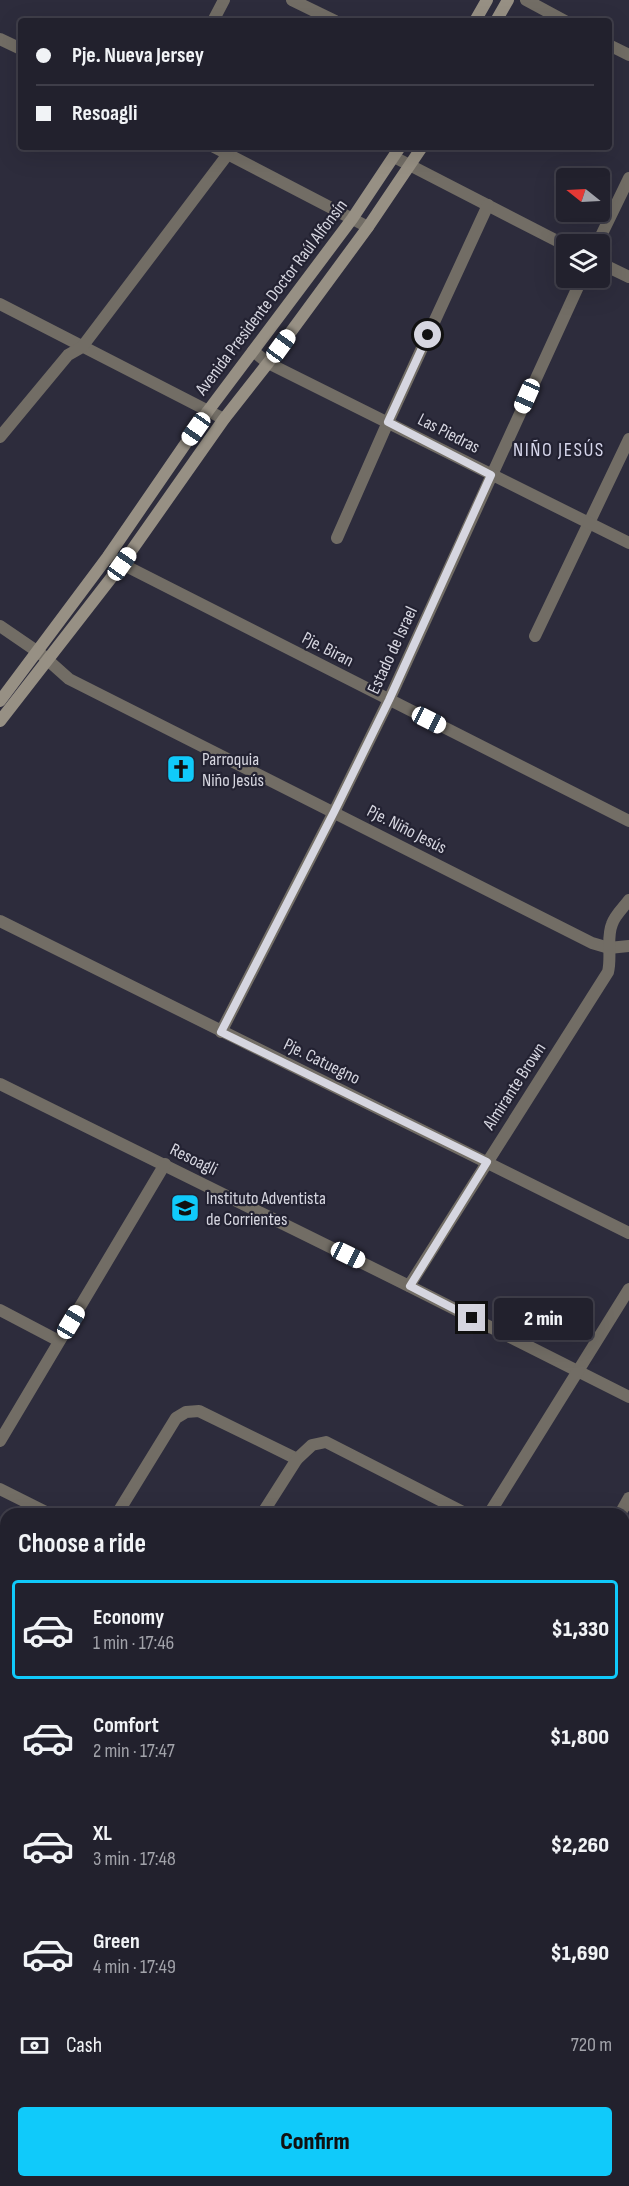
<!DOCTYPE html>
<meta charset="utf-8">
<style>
body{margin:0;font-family:"Sofia Sans Condensed",sans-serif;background:#2a2935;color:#f1f3f6;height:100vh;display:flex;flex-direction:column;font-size:22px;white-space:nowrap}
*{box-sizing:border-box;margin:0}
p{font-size:20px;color:#a2a3aa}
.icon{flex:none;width:33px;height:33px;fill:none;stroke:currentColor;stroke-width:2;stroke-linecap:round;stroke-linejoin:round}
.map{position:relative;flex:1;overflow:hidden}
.sheet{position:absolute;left:0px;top:1508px;width:630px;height:680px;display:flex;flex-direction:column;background:#22212d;border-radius:18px 18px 0 0;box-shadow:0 6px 24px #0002,0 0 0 2px #3f3e49}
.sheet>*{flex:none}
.guide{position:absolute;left:18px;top:18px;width:594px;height:132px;border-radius:6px;box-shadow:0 6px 24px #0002,0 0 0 2px #3f3e49;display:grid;align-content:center;height:132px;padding:0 18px;background:#22212d}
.needle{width:39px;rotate:288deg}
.buttons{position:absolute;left:556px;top:168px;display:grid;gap:12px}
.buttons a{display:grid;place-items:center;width:54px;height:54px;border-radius:6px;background:#22212d;box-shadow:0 6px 24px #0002,0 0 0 2px #3f3e49;font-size:30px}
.end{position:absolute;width:27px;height:27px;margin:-14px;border:8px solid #d6d6e0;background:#111;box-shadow:0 0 0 3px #111}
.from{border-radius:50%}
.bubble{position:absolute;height:42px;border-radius:6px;background:#22212d;box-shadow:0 6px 24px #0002,0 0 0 2px #3f3e49;font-size:20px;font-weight:800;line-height:42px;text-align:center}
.car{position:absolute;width:18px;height:36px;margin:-18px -9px;border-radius:8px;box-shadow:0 0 4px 2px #0007;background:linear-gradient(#fff 24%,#345 0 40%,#fff 0 76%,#345 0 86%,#fff 0)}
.guide b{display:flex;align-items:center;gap:21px;height:57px;font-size:22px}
.guide b+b{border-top:2px solid #3f3e49}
.guide i{width:15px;height:15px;background:#f1f3f6}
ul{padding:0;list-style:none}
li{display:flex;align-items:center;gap:18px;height:99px;margin:0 12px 9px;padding:0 6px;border:3px solid transparent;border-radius:6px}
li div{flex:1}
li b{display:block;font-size:22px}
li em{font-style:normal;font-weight:800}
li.on{border-color:#10cafa}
li>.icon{width:54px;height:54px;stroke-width:1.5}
h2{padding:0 18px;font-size:27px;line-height:72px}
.pay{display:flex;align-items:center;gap:15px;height:66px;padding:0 18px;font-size:22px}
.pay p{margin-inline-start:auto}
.cta{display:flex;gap:12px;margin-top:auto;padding:12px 18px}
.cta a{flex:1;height:69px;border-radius:6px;background:#10cafa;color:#111;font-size:24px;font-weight:800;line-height:69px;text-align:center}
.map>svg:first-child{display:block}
.green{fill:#2d4c2a}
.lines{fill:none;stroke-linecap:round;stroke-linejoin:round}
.minor{stroke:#726d65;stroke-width:12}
.tertiary{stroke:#726d65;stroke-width:12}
.secondary{stroke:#979084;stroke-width:12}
.route{stroke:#d6d6e0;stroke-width:8}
.labels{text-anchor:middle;stroke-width:4.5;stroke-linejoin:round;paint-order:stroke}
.street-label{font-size:18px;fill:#d6d6e0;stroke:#232232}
.poi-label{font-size:18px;fill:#d6d6e0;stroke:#232232;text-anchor:start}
.neighbourhood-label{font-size:20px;letter-spacing:1.5px;fill:#d6d6eb;stroke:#232232}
</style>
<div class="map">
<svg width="629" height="2186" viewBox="0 0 629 2186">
<rect width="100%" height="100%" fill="#2d2c3c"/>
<polygon class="green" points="0,1758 6,1761 6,1779 0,1789"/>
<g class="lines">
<g class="minor">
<polyline points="292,0 335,21"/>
<polyline points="213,21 224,0"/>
<polyline points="0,39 21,49"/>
<polyline points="214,147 368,227"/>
<polyline points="394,157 567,246"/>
<polyline points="597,244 629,178"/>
<polyline points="600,263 629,277"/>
<polyline points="0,304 224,419"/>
<polyline points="0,437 68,355 82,347 228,154"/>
<polyline points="337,538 388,422 488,205"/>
<polyline points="109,555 122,564 629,821"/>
<polyline points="535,636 629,439"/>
<polyline points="41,654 69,679 592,943 609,948 629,946"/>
<polyline points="0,921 629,1233"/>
<polyline points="221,1032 334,812 389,700 582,278"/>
<polyline points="0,1084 409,1286 629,1397"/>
<path d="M 409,1286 L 608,972 C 612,956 606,939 612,924 C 615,915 624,907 629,900"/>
<polyline points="0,1310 59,1341"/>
<polyline points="0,1441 165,1164"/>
<polyline points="117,1514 176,1418 186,1412 199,1411 297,1459"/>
<polyline points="262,1514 297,1459 312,1445 326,1442 467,1514"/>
<polyline points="489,1514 629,1289"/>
<polyline points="620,1514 629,1498"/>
<polyline points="624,1593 629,1595"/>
<polyline points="624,1777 629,1770"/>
<polyline points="0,1924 6,1914"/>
<polyline points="0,1946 6,1949"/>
<polyline points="0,2090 6,2079"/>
<polyline points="415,2181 424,2186"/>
<polyline points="253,2186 257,2181"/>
</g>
<g class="tertiary">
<polyline points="526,0 565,21"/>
<polyline points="609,45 629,55"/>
<polyline points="253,351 268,363 629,543"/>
<polyline points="0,626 38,652"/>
<polyline points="0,1489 50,1514"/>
<polyline points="0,1719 6,1722"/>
<polyline points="624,1796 629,1799"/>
<polyline points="624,2042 629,2044"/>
<polyline points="90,2186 93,2181"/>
</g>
<g class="secondary">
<polyline points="475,21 487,0"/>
<polyline points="496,21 508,0"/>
<polyline points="0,701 109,555 208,411 352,219 400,147"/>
<polyline points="0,721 122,564 224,419 268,363 368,227 422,147"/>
</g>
</g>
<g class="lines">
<polyline class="route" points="428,335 388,422 491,475 389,700 334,812 221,1032 487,1162 410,1286 472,1318"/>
</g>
<defs>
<g id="church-square" transform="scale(1.5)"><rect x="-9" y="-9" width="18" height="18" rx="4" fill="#10cafa" stroke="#232232"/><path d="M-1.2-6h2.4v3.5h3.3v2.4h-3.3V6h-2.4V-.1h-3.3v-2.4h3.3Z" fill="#111"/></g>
<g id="school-square" transform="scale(1.5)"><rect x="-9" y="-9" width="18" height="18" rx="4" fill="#10cafa" stroke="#232232"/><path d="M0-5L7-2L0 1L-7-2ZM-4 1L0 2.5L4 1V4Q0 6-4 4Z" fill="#111"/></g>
</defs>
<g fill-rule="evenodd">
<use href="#church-square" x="181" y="769"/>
<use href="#school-square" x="185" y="1208"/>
</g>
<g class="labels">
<g class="street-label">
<text transform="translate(271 297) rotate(-53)" y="6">Avenida Presidente Doctor Raúl Alfonsín</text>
<text transform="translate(449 433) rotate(27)" y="6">Las Piedras</text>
<text transform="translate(328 649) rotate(27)" y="6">Pje. Biran</text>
<text transform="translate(392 650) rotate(-65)" y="6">Estado de Israel</text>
<text transform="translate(407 829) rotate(27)" y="6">Pje. Niño Jesús</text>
<text transform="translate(322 1061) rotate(26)" y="6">Pje. Catuegno</text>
<text transform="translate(514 1086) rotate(-57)" y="6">Almirante Brown</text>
<text transform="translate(194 1159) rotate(26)" y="6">Resoagli</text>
</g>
<g class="poi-label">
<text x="202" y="765">Parroquia<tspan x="202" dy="21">Niño Jesús</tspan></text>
<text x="206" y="1204">Instituto Adventista<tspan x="206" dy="21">de Corrientes</tspan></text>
</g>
<g class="neighbourhood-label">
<text x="559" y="456">NIÑO JESÚS</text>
</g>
</g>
</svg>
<div class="buttons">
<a><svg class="needle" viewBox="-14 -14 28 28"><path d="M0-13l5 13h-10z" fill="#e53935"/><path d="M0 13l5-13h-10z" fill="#a2a3aa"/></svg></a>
<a><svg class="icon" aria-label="layers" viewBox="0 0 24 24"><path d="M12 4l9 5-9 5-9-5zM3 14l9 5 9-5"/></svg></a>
</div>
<i class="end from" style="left:428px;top:335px"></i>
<i class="end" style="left:472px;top:1318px"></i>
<div class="bubble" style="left:494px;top:1298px;width:99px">2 min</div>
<i class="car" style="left:281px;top:346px;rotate:36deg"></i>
<i class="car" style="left:527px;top:396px;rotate:204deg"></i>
<i class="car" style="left:196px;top:429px;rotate:215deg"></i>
<i class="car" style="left:122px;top:564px;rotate:35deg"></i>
<i class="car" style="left:429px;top:720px;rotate:117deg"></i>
<i class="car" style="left:348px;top:1255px;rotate:116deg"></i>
<i class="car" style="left:71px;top:1322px;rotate:31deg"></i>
<div class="guide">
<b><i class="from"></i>Pje. Nueva Jersey</b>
<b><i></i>Resoagli</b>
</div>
<section class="sheet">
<h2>Choose a ride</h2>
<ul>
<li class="on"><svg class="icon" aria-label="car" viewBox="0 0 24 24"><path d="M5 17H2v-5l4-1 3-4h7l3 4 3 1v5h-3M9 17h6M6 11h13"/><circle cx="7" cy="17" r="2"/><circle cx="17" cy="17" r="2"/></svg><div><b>Economy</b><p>1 min · 17:46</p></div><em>$1,330</em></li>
<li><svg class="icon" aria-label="car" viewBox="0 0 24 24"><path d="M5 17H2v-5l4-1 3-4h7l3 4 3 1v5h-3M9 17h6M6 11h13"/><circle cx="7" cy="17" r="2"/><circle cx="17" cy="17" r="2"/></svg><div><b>Comfort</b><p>2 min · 17:47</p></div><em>$1,800</em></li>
<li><svg class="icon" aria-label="car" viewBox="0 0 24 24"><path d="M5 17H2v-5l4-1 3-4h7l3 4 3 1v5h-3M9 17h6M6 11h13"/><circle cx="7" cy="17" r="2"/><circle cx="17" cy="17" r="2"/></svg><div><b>XL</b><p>3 min · 17:48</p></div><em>$2,260</em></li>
<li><svg class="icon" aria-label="car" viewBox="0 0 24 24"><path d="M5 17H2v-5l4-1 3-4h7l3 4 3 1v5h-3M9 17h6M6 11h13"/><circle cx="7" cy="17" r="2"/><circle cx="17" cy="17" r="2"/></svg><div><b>Green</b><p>4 min · 17:49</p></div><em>$1,690</em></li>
</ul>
<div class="pay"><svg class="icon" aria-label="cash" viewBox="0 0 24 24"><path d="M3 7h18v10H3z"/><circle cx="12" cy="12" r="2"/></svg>Cash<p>720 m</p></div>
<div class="cta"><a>Confirm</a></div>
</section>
</div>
